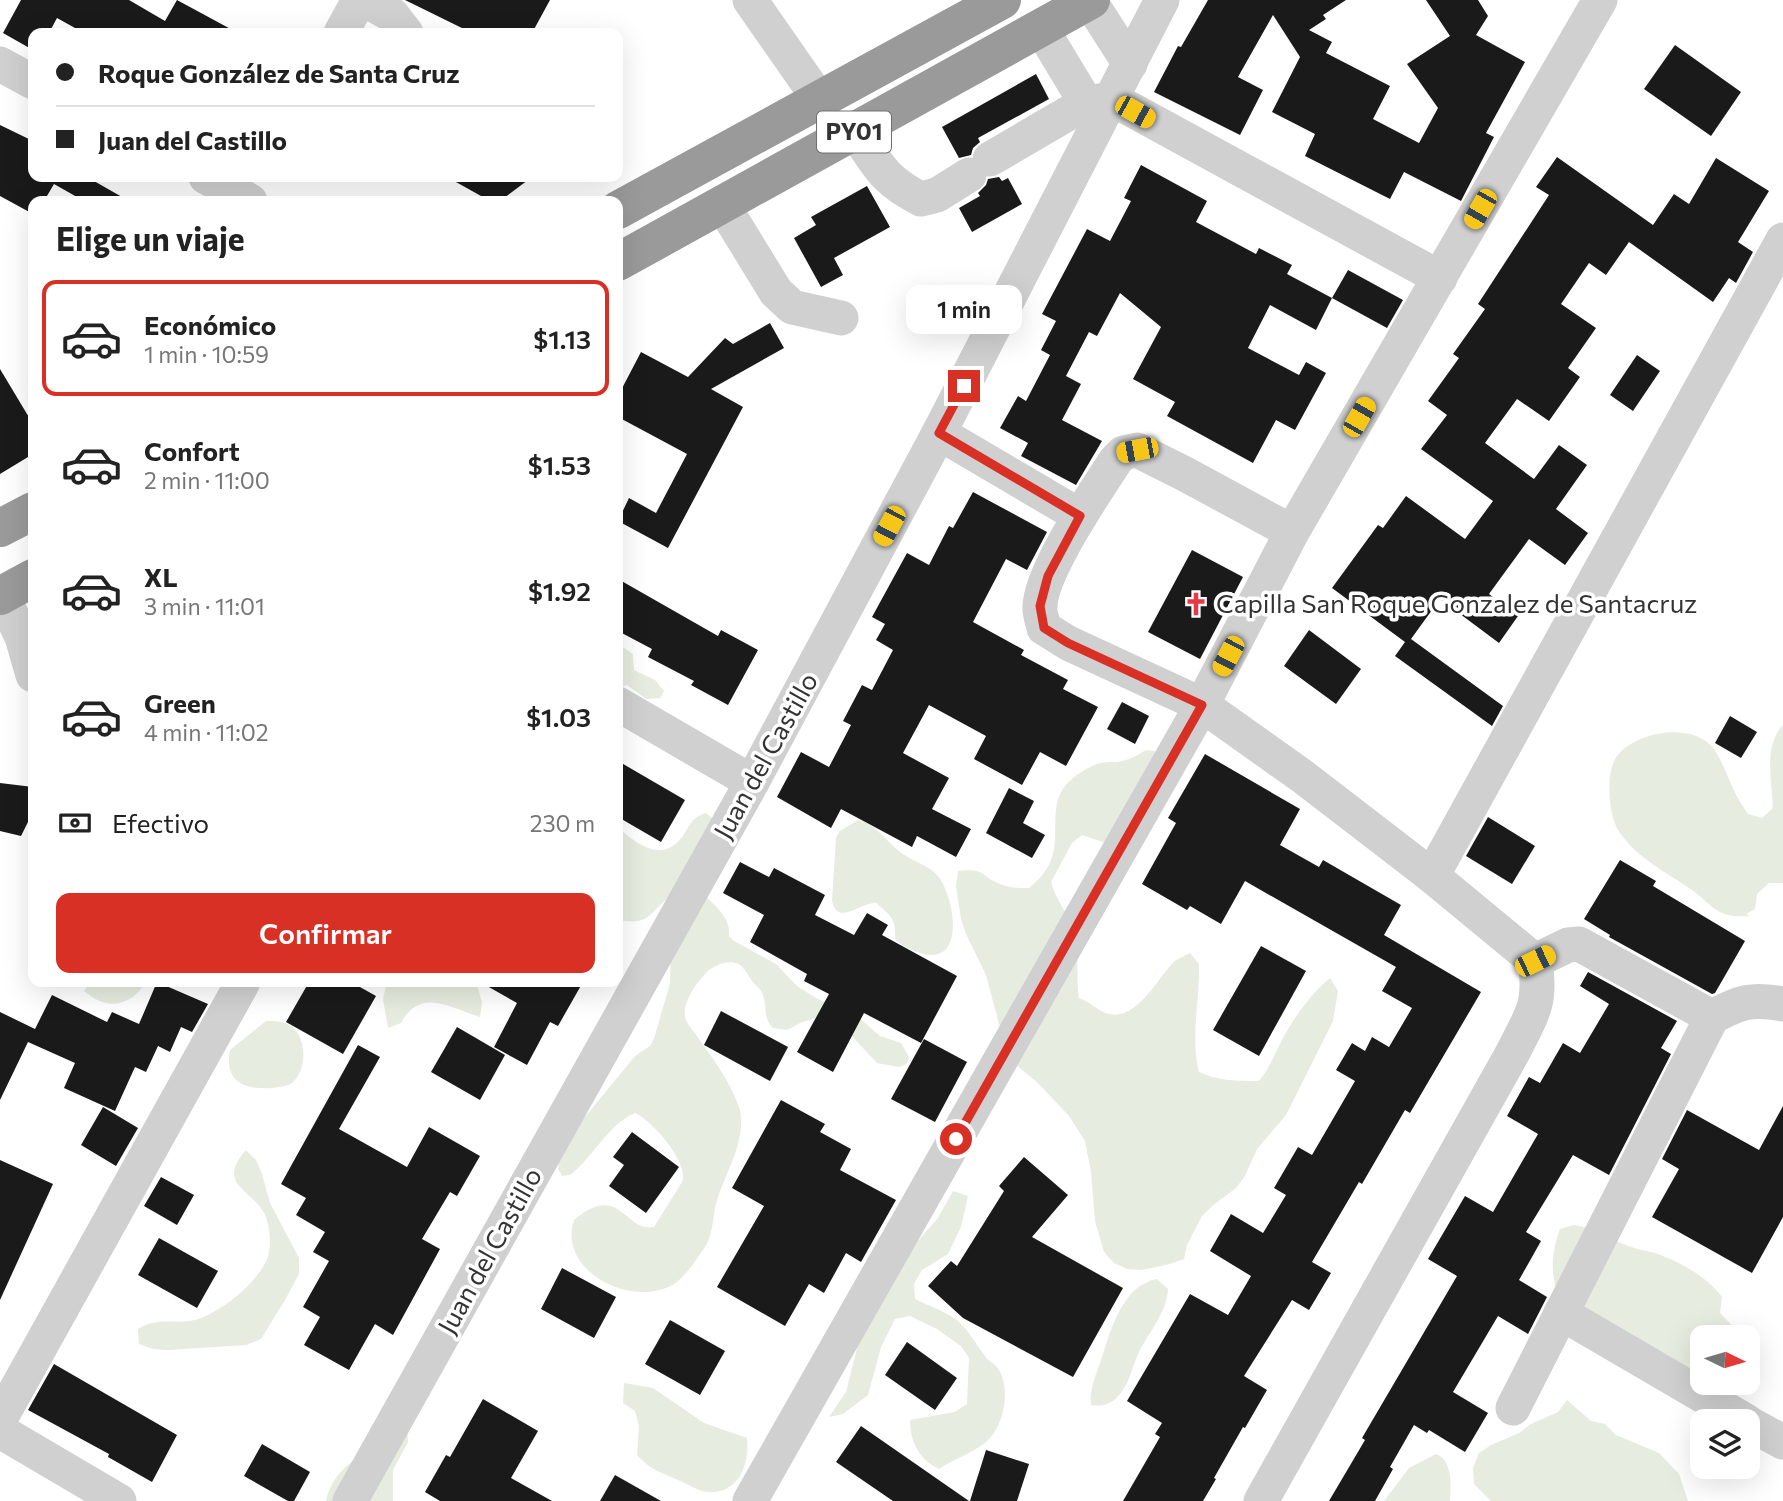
<!DOCTYPE html>
<html lang="es">
<meta charset="utf-8">
<style>
body{margin:0;font-family:Commissioner,sans-serif;background:#f2f2f2;color:#222;height:100vh;display:flex;flex-direction:column;font-size:26px;white-space:nowrap}
*{box-sizing:border-box;margin:0}
p{font-size:23px;color:#767676}
.icon{flex:none;width:38px;height:38px;fill:none;stroke:currentColor;stroke-width:2;stroke-linecap:round;stroke-linejoin:round}
.map{position:relative;flex:1;overflow:hidden}
.side{position:absolute;left:28px;top:196px;width:595px;height:791px;display:flex;flex-direction:column;background:#fff;border-radius:14px;box-shadow:0 7px 28px #0002}
.side>*{flex:none}
.hud{position:absolute;left:28px;top:28px;width:595px;height:154px;border-radius:14px;box-shadow:0 7px 28px #0002;display:grid;align-content:center;height:154px;padding:0 28px;background:#fff}
.needle{width:46px;rotate:95deg}
.fabs{position:absolute;left:1690px;top:1325px;display:grid;gap:14px}
.fabs a{display:grid;place-items:center;width:70px;height:70px;border-radius:14px;background:#fff;box-shadow:0 7px 28px #0002;font-size:35px}
.end{position:absolute;width:32px;height:32px;margin:-16px;border:9px solid #d93025;background:#fff;box-shadow:0 0 0 4px #fff}
.from{border-radius:50%}
.bubble{position:absolute;height:49px;border-radius:14px;background:#fff;box-shadow:0 7px 28px #0002;font-size:23px;font-weight:600;line-height:49px;text-align:center}
.car{position:absolute;width:21px;height:42px;margin:-21px -10px;border-radius:9px;box-shadow:0 0 5px 2px #0007;background:linear-gradient(#f5c518 24%,#345 0 40%,#f5c518 0 76%,#345 0 86%,#f5c518 0)}
.hud b{display:flex;align-items:center;gap:24px;height:66px;font-size:26px}
.hud b+b{border-top:2px solid #e0e0e0}
.hud i{width:18px;height:18px;background:#222}
ul{padding:0;list-style:none}
li{display:flex;align-items:center;gap:21px;height:116px;margin:0 14px 10px;padding:0 14px;border:4px solid transparent;border-radius:14px}
li div{flex:1}
li b{display:block;font-size:26px}
li em{font-style:normal;font-weight:600}
li.selected{border-color:#d93025}
li>.icon{width:63px;height:63px;stroke-width:1.5}
h2{padding:0 28px;font-size:32px;line-height:84px}
.pay{display:flex;align-items:center;gap:18px;height:77px;padding:0 28px;font-size:26px}
.pay p{margin-inline-start:auto}
.button{display:flex;gap:14px;margin-top:auto;padding:14px 28px}
.button a{flex:1;height:80px;border-radius:14px;background:#d93025;color:#fff;font-size:28px;font-weight:600;line-height:80px;text-align:center}
.map>svg:first-child{display:block}
.green{fill:#e6ecdf}
.building{fill:#1a1a1a}
.lines{fill:none;stroke-linecap:round;stroke-linejoin:round}
.minor{stroke:#d0d0d0;stroke-width:35}
.highway{stroke:#9a9a9a;stroke-width:38}
.route{stroke:#d93025;stroke-width:9}
.labels{text-anchor:middle;stroke-width:7;stroke-linejoin:round;paint-order:stroke}
.shield{fill:#fff;stroke:#707070;stroke-width:2}
.shield-label{font-size:24px;font-weight:bold;fill:#333}
.poi-label{font-size:26px;fill:#333;stroke:#fff;text-anchor:start}
.street-label{font-size:26px;fill:#333;stroke:#fff}
</style>
<div class="map">
<svg width="1783" height="1501" viewBox="0 0 1783 1501">
<rect width="100%" height="100%" fill="#fff"/>
<g class="green">
<polygon points="618,644 633,654 634,670 655,680 664,691 660,698 646,699 627,685 620,687 618,691"/>
<path d="M 1783,725 L 1783,883 L 1769,883 L 1757,894 L 1755,909 L 1746,914 L 1750,916 C 1713,919 1713,903 1686,886 C 1662,870 1637,857 1620,833 C 1608,817 1605,772 1617,756 C 1637,731 1692,722 1713,748 C 1721,758 1726,774 1732,786 C 1736,796 1742,805 1748,814 L 1762,818 L 1773,808 C 1772,781 1763,746 1783,725 Z"/>
<path d="M 1146,750 L 1161,752 L 1112,845 L 1082,835 L 1072,843 L 1051,882 C 1056,902 1072,917 1075,937 C 1079,957 1076,978 1079,998 C 1090,1002 1095,1008 1103,1012 C 1135,1027 1157,977 1175,961 C 1179,958 1185,956 1190,953 L 1199,964 C 1200,1000 1190,1037 1199,1072 C 1218,1081 1238,1081 1259,1081 C 1270,1068 1275,1053 1283,1038 C 1295,1016 1311,994 1330,978 L 1338,991 L 1333,1021 L 1286,1115 L 1257,1149 L 1245,1176 L 1236,1188 L 1212,1206 L 1202,1216 L 1187,1245 L 1184,1259 L 1170,1264 L 1142,1270 L 1127,1269 L 1114,1263 L 1104,1252 L 1095,1221 L 1091,1172 L 1085,1141 L 1069,1116 L 1037,1082 L 1014,1063 L 1006,1050 L 986,975 L 966,934 L 961,919 L 956,886 L 958,871 C 987,868 979,876 1000,884 C 1009,888 1020,888 1029,888 C 1074,854 1042,816 1065,786 C 1074,776 1088,766 1101,763 C 1108,761 1115,763 1122,761 C 1131,759 1138,755 1146,750 Z"/>
<path d="M 706,813 L 717,822 L 706,897 C 717,907 731,919 729,936 L 734,941 L 776,964 L 797,986 L 816,998 L 857,1016 L 880,1036 L 901,1043 L 909,1057 L 907,1064 L 899,1067 L 877,1063 L 850,1034 L 816,1018 L 802,1022 L 787,1030 L 773,1028 C 762,1017 768,1006 762,993 C 761,989 755,985 752,981 C 749,977 747,972 743,968 C 734,957 715,964 706,973 C 696,983 680,1006 686,1020 C 689,1027 697,1035 701,1042 C 714,1059 739,1096 741,1116 C 743,1146 727,1170 718,1197 C 713,1211 714,1225 709,1239 C 707,1245 702,1251 698,1257 C 691,1267 684,1277 674,1284 C 633,1309 557,1272 574,1220 C 621,1181 624,1233 654,1227 L 682,1182 C 690,1164 652,1120 635,1113 C 607,1125 593,1158 570,1175 L 562,1176 L 558,1169 L 559,1162 L 576,1128 L 635,1056 L 650,1046 L 654,1039 L 670,983 L 672,895 C 648,912 652,926 618,920 L 618,828 C 639,845 662,864 683,836 C 690,825 692,817 706,813 Z"/>
<path d="M 858,820 C 876,824 886,841 900,852 C 911,861 927,864 937,875 C 953,892 968,964 924,954 C 913,951 903,947 895,939 C 896,918 891,916 876,903 C 860,902 838,927 832,901 L 836,838 L 840,831 Z"/>
<path d="M 91,982 L 146,982 C 130,1007 107,1011 84,991 Z"/>
<path d="M 387,982 L 476,982 L 482,1002 L 480,1017 C 449,1007 420,987 401,1023 L 388,1028 L 383,999 Z"/>
<path d="M 266,1021 C 275,1021 284,1021 292,1027 C 307,1039 307,1069 293,1082 C 289,1086 279,1087 273,1088 C 244,1090 224,1082 230,1050 Z"/>
<path d="M 246,1150 L 256,1160 L 262,1174 L 270,1203 L 299,1258 L 299,1274 L 285,1300 L 261,1339 L 246,1345 L 168,1350 L 153,1349 L 139,1344 L 138,1329 C 159,1316 174,1325 195,1320 C 220,1314 264,1278 269,1253 C 271,1240 270,1223 263,1211 C 248,1188 217,1183 246,1150 Z"/>
<path d="M 953,1191 L 968,1196 L 961,1227 L 948,1254 L 922,1270 L 914,1284 L 915,1299 C 929,1306 948,1312 959,1322 C 970,1332 976,1345 985,1356 C 988,1361 993,1363 997,1367 C 1011,1385 1005,1422 990,1438 C 977,1452 955,1458 939,1469 C 919,1459 910,1442 910,1420 L 955,1412 L 967,1404 L 969,1358 L 961,1346 L 937,1329 L 910,1316 L 895,1319 L 881,1347 L 868,1395 L 843,1414 L 829,1417 L 846,1392 L 861,1332 L 909,1251 L 938,1218 Z"/>
<path d="M 1574,1225 C 1596,1228 1611,1240 1631,1247 C 1640,1250 1649,1251 1658,1254 C 1682,1263 1707,1277 1722,1297 L 1720,1313 L 1741,1335 L 1741,1337 L 1703,1337 L 1703,1380 L 1557,1291 C 1550,1270 1552,1250 1560,1229 Z"/>
<path d="M 1157,1279 L 1168,1289 C 1167,1313 1148,1333 1138,1354 C 1132,1367 1130,1382 1120,1394 C 1112,1404 1103,1407 1091,1405 C 1089,1388 1097,1373 1102,1357 C 1111,1329 1123,1285 1157,1279 Z"/>
<path d="M 624,1383 L 653,1388 L 704,1423 L 747,1438 C 750,1463 739,1494 709,1492 C 699,1492 688,1484 678,1480 C 662,1473 649,1469 637,1455 L 639,1426 L 635,1411 L 623,1403 Z"/>
<polygon points="1567,1400 1591,1421 1605,1424 1616,1435 1659,1453 1679,1474 1688,1501 1491,1501 1474,1484 1473,1468 1479,1453 1491,1445 1519,1433 1531,1424 1558,1412"/>
<path d="M 407,1427 L 408,1442 L 393,1470 L 393,1501 L 326,1501 C 333,1463 378,1445 407,1427 Z"/>
<path d="M 1436,1454 C 1453,1460 1451,1486 1450,1501 L 1384,1501 L 1409,1468 Z"/>
</g>
<g class="building">
<polygon points="21,0 129,0 165,21 177,0 238,33 84,33 57,18 49,33 33,33 33,50 3,33"/>
<polygon points="405,0 550,0 532,33 472,33"/>
<polygon points="1208,0 1346,0 1323,15 1326,19 1309,30 1332,42 1326,53 1390,86 1373,119 1419,143 1438,108 1407,64 1450,36 1426,0 1478,0 1488,16 1476,35 1525,62 1486,133 1494,137 1461,201 1404,172 1390,199 1305,156 1315,134 1272,112 1300,57 1273,15 1238,77 1263,90 1240,135 1154,92 1178,46 1181,47"/>
<polygon points="1675,45 1741,92 1711,136 1644,89"/>
<polygon points="1036,74 1049,99 978,138 980,142 973,148 971,155 959,158 942,127"/>
<polygon points="0,125 33,141 33,177 87,177 129,201 84,201 54,184 44,201 33,201 33,214 0,196"/>
<polygon points="1557,157 1653,225 1674,194 1689,204 1716,158 1769,191 1738,242 1753,252 1736,283 1729,278 1713,302 1629,242 1606,275 1589,263 1561,304 1596,328 1568,368 1580,377 1549,421 1517,399 1485,443 1534,479 1559,445 1587,465 1556,509 1588,533 1565,565 1529,539 1489,594 1518,616 1499,643 1440,599 1411,639 1503,706 1492,726 1395,656 1405,642 1332,588 1378,525 1383,528 1406,496 1465,539 1493,501 1421,449 1447,415 1428,401 1459,358 1453,354 1485,309 1478,304 1549,195 1536,187"/>
<polygon points="1141,165 1207,201 1196,222 1256,254 1259,248 1292,265 1287,274 1332,298 1316,330 1270,305 1248,348 1299,375 1306,362 1326,373 1295,430 1276,420 1253,463 1167,416 1175,402 1133,379 1161,327 1120,293 1097,336 1089,332 1066,376 1081,384 1062,420 1102,441 1076,485 1021,456 1028,443 1000,428 1018,396 1026,401 1050,355 1041,350 1056,321 1042,314 1087,229 1110,241 1131,201 1124,198"/>
<polygon points="447,177 532,177 500,201 490,201"/>
<polygon points="999,177 1002,181 1008,178 1022,204 972,232 959,208 980,196 978,193 986,185 988,179"/>
<polygon points="867,186 890,227 834,258 843,275 821,287 794,238 816,225 811,217"/>
<polygon points="1348,270 1403,300 1387,328 1332,298"/>
<polygon points="770,323 784,348 711,389 743,407 668,548 618,521 629,498 656,513 687,454 618,417 618,396 641,352 688,377 725,338 733,344"/>
<polygon points="1637,355 1660,371 1633,411 1610,395"/>
<polygon points="0,369 33,424 33,454 0,474"/>
<polygon points="973,492 1047,532 1027,570 1006,559 973,622 1024,650 1021,655 1068,680 1063,689 1098,707 1066,766 1040,752 1022,785 974,759 986,736 929,705 903,753 949,778 932,809 971,829 956,857 917,836 912,847 841,809 831,828 777,797 801,752 829,767 851,725 843,721 862,685 872,690 893,650 876,640 885,624 872,617 907,553 929,565 949,526 953,528"/>
<polygon points="1192,550 1243,577 1200,659 1148,632"/>
<polygon points="618,579 718,636 721,630 758,650 728,705 691,685 694,681 648,657 652,649 618,631"/>
<polygon points="1309,630 1361,669 1336,704 1284,666"/>
<polygon points="1122,702 1149,716 1135,744 1107,729"/>
<polygon points="1730,716 1757,732 1741,758 1715,743"/>
<polygon points="1205,754 1300,809 1280,845 1319,867 1323,860 1401,905 1384,935 1481,992 1410,1113 1405,1110 1362,1184 1359,1182 1312,1262 1331,1273 1309,1310 1292,1300 1244,1376 1267,1390 1245,1428 1243,1427 1214,1478 1216,1479 1203,1501 1123,1501 1160,1437 1155,1434 1162,1423 1127,1401 1190,1294 1228,1315 1251,1276 1210,1251 1231,1214 1263,1233 1286,1195 1274,1188 1298,1147 1312,1155 1355,1081 1336,1070 1352,1043 1365,1051 1372,1037 1389,1047 1412,1008 1382,991 1396,967 1245,881 1221,924 1190,906 1187,910 1142,884 1176,823 1168,818"/>
<polygon points="618,761 685,800 661,842 618,817"/>
<polygon points="0,783 33,787 33,812 21,836 0,831"/>
<polygon points="1009,788 1034,801 1023,823 1045,835 1032,858 986,833"/>
<polygon points="1488,817 1535,846 1512,884 1466,856"/>
<polygon points="1620,860 1656,881 1653,886 1745,941 1715,993 1712,994 1609,937 1610,935 1584,919"/>
<polygon points="740,862 769,877 774,868 825,895 815,915 854,935 867,913 888,925 882,935 957,976 921,1043 864,1013 833,1072 797,1052 829,994 804,981 807,974 750,942 764,915 723,893"/>
<polygon points="1261,946 1306,971 1259,1056 1213,1030"/>
<polygon points="1588,972 1677,1021 1661,1048 1671,1054 1609,1175 1573,1155 1526,1232 1541,1241 1519,1280 1547,1297 1528,1334 1498,1316 1453,1392 1488,1413 1465,1452 1429,1430 1427,1433 1414,1425 1390,1467 1393,1469 1375,1501 1329,1501 1365,1440 1362,1438 1457,1276 1428,1259 1465,1196 1493,1212 1538,1134 1507,1116 1529,1077 1540,1083 1563,1043 1580,1053 1609,1004 1580,986"/>
<polygon points="157,982 208,1004 192,1032 181,1027 170,1052 158,1046 146,1072 135,1067 115,1111 64,1088 75,1063 28,1042 0,1100 0,1012 35,1029 52,995 107,1022 112,1012 139,1024"/>
<polygon points="309,982 351,982 376,996 343,1054 286,1022"/>
<polygon points="480,982 583,982 558,1026 550,1022 527,1065 494,1047 517,1003"/>
<polygon points="721,1011 788,1047 770,1081 704,1045"/>
<polygon points="457,1027 505,1055 480,1100 431,1072"/>
<polygon points="924,1039 967,1062 935,1122 891,1099"/>
<polygon points="358,1045 380,1057 339,1129 407,1167 429,1127 480,1156 457,1196 450,1192 422,1239 440,1249 393,1335 375,1324 349,1370 304,1345 320,1317 303,1307 329,1261 313,1252 325,1232 296,1215 306,1198 281,1184"/>
<polygon points="781,1100 825,1124 820,1132 851,1149 840,1170 896,1200 861,1262 846,1253 824,1293 809,1284 785,1326 717,1287 764,1206 732,1188"/>
<polygon points="1783,1106 1783,1217 1752,1273 1652,1217 1679,1169 1662,1159 1687,1110 1759,1150"/>
<polygon points="103,1107 138,1128 116,1166 81,1145"/>
<polygon points="632,1132 679,1167 646,1213 609,1186 624,1165 613,1157"/>
<polygon points="1024,1157 1068,1195 1032,1237 1123,1288 1073,1377 963,1318 928,1286 951,1261 957,1266 1004,1191 999,1186"/>
<polygon points="0,1160 53,1184 0,1300"/>
<polygon points="161,1177 194,1195 177,1225 144,1206"/>
<polygon points="159,1238 218,1271 197,1308 138,1275"/>
<polygon points="562,1268 616,1297 594,1338 541,1309"/>
<polygon points="670,1320 725,1351 700,1395 645,1364"/>
<polygon points="907,1342 957,1378 935,1410 885,1375"/>
<polygon points="54,1364 177,1435 152,1482 108,1457 109,1454 28,1410"/>
<polygon points="483,1399 538,1431 511,1478 552,1501 440,1501 425,1492 446,1455 450,1457"/>
<polygon points="861,1426 969,1501 893,1501 836,1462"/>
<polygon points="262,1444 310,1472 294,1501 288,1501 244,1476"/>
<polygon points="986,1450 1029,1464 1017,1501 970,1501"/>
<polygon points="615,1475 661,1501 600,1501"/>
</g>
<g class="lines">
<g class="minor">
<polyline points="365,0 392,15 406,33"/>
<polyline points="750,0 819,99"/>
<polyline points="1089,0 1130,64"/>
<polyline points="1041,28 1086,103"/>
<polyline points="341,33 359,0"/>
<polyline points="0,64 33,82"/>
<path d="M 855,131 C 878,165 883,180 921,199 L 937,195 L 969,175"/>
<polyline points="990,159 1086,103 1112,99 1440,278"/>
<polyline points="206,177 250,201"/>
<polyline points="722,204 776,292 792,307 841,318"/>
<polyline points="939,433 1080,516"/>
<polyline points="2,595 22,637 33,675"/>
<polyline points="618,704 752,782"/>
<polyline points="1432,876 1783,240"/>
<polyline points="1535,961 1568,945 1579,944 1712,1017"/>
<polyline points="1561,1313 1746,1421"/>
<path d="M 1513,1408 L 1712,1017 C 1740,1002 1751,998 1783,1004"/>
<polyline points="0,1419 243,982"/>
<polyline points="1748,1423 1783,1442"/>
<polyline points="0,1431 119,1501"/>
<polyline points="350,1501 752,782 939,433 1162,0"/>
<polyline points="750,1501 1202,705 1292,532 1600,0"/>
<path d="M 1261,1501 L 1512,1054 C 1531,1016 1542,1005 1535,961 L 1432,876 L 1302,776 L 1202,705 L 1068,643 L 1044,628 C 1043,622 1039,613 1040,607 C 1040,572 1096,491 1116,460 L 1123,453 L 1137,450 L 1185,474 L 1292,532"/>
</g>
<g class="highway">
<polyline points="618,210 1002,0"/>
<polyline points="618,262 1091,0"/>
<polyline points="0,528 33,511"/>
<polyline points="0,596 33,578"/>
</g>
</g>
<g class="lines">
<polyline class="route" points="956,1139 1202,705 1068,643 1044,628 1040,606 1048,576 1080,516 939,433 964,386"/>
</g>
<defs>
<g id="church-bare" transform="scale(1.89)"><path d="M-1.2-6h2.4v3.5h3.3v2.4h-3.3V6h-2.4V-.1h-3.3v-2.4h3.3Z" fill="#e63946" stroke="#fff" stroke-width="2.5" paint-order="stroke"/></g>
</defs>
<g fill-rule="evenodd">
<use href="#church-bare" x="1196" y="604"/>
</g>
<g class="labels">
<rect class="shield" x="817" y="111.5" width="74" height="41" rx="5"/>
<g class="shield-label">
<text x="854" y="140">PY01</text>
</g>
<g class="poi-label">
<text x="1216" y="613">Capilla San Roque Gonzalez de Santacruz</text>
</g>
<g class="street-label">
<text transform="translate(766 756) rotate(-61)" y="9">Juan del Castillo</text>
<text transform="translate(490 1251) rotate(-61)" y="9">Juan del Castillo</text>
</g>
</g>
</svg>
<div class="fabs">
<a><svg class="needle" viewBox="-14 -14 28 28"><path d="M0-13l5 13h-10z" fill="#e53935"/><path d="M0 13l5-13h-10z" fill="#767676"/></svg></a>
<a><svg class="icon" aria-label="layers" viewBox="0 0 24 24"><path d="M12 4l9 5-9 5-9-5zM3 14l9 5 9-5"/></svg></a>
</div>
<i class="end from" style="left:956px;top:1139px"></i>
<i class="end" style="left:964px;top:386px"></i>
<div class="bubble" style="left:906px;top:285px;width:116px">1 min</div>
<i class="car" style="left:1135px;top:112px;rotate:119deg"></i>
<i class="car" style="left:1480px;top:209px;rotate:210deg"></i>
<i class="car" style="left:1359px;top:417px;rotate:30deg"></i>
<i class="car" style="left:1137px;top:450px;rotate:259deg"></i>
<i class="car" style="left:889px;top:526px;rotate:208deg"></i>
<i class="car" style="left:1228px;top:656px;rotate:208deg"></i>
<i class="car" style="left:1535px;top:961px;rotate:64deg"></i>
<div class="hud">
<b><i class="from"></i>Roque González de Santa Cruz</b>
<b><i></i>Juan del Castillo</b>
</div>
<section class="side">
<h2>Elige un viaje</h2>
<ul>
<li class="selected"><svg class="icon" aria-label="car" viewBox="0 0 24 24"><path d="M5 17H2v-5l4-1 3-4h7l3 4 3 1v5h-3M9 17h6M6 11h13"/><circle cx="7" cy="17" r="2"/><circle cx="17" cy="17" r="2"/></svg><div><b>Económico</b><p>1 min · 10:59</p></div><em>$1.13</em></li>
<li><svg class="icon" aria-label="car" viewBox="0 0 24 24"><path d="M5 17H2v-5l4-1 3-4h7l3 4 3 1v5h-3M9 17h6M6 11h13"/><circle cx="7" cy="17" r="2"/><circle cx="17" cy="17" r="2"/></svg><div><b>Confort</b><p>2 min · 11:00</p></div><em>$1.53</em></li>
<li><svg class="icon" aria-label="car" viewBox="0 0 24 24"><path d="M5 17H2v-5l4-1 3-4h7l3 4 3 1v5h-3M9 17h6M6 11h13"/><circle cx="7" cy="17" r="2"/><circle cx="17" cy="17" r="2"/></svg><div><b>XL</b><p>3 min · 11:01</p></div><em>$1.92</em></li>
<li><svg class="icon" aria-label="car" viewBox="0 0 24 24"><path d="M5 17H2v-5l4-1 3-4h7l3 4 3 1v5h-3M9 17h6M6 11h13"/><circle cx="7" cy="17" r="2"/><circle cx="17" cy="17" r="2"/></svg><div><b>Green</b><p>4 min · 11:02</p></div><em>$1.03</em></li>
</ul>
<div class="pay"><svg class="icon" aria-label="cash" viewBox="0 0 24 24"><path d="M3 7h18v10H3z"/><circle cx="12" cy="12" r="2"/></svg>Efectivo<p>230 m</p></div>
<div class="button"><a>Confirmar</a></div>
</section>
</div>
